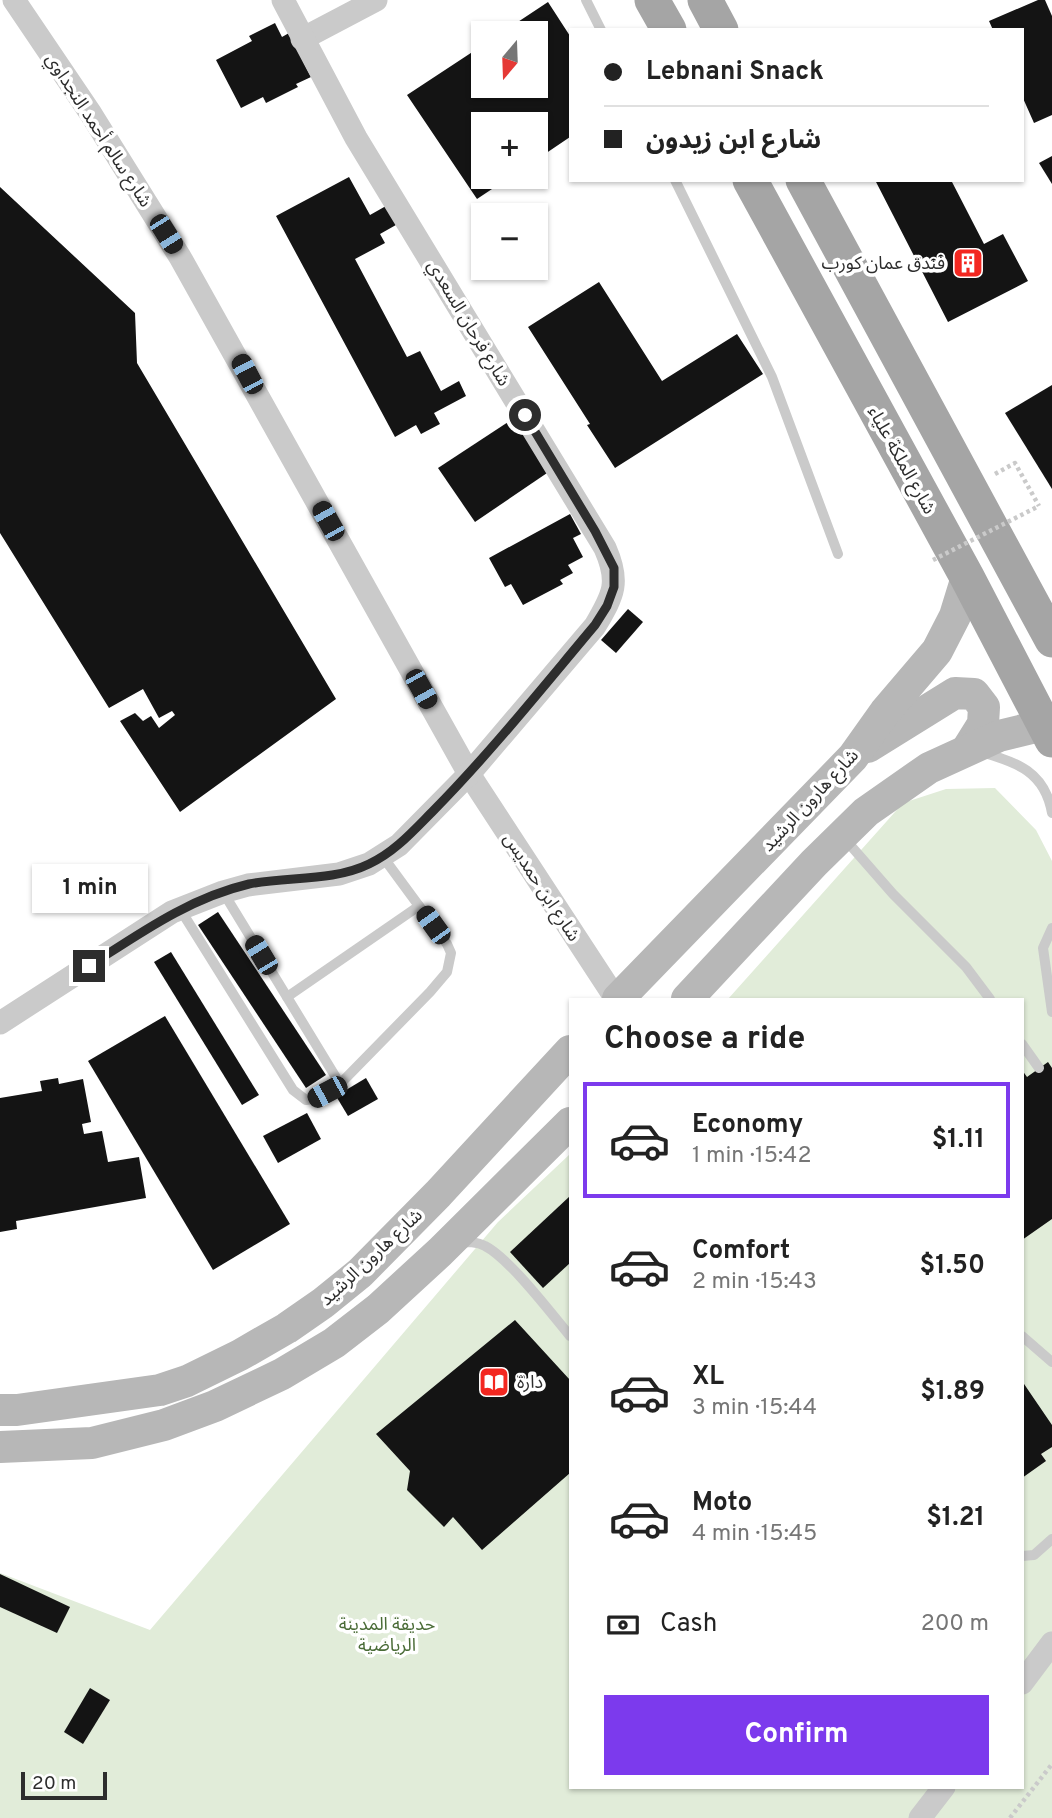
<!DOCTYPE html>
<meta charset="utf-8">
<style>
body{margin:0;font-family:Overpass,"Noto Sans Arabic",sans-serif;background:#f6f6f6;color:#222;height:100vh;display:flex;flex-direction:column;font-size:26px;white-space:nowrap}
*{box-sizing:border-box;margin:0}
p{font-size:23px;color:#767676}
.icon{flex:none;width:38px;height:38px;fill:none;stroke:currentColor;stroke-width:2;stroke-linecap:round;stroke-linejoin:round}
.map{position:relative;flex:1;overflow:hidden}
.drawer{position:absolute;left:569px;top:998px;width:455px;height:791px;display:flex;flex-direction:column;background:#fff;border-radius:0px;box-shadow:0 2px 5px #0004}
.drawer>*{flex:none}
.top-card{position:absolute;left:569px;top:28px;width:455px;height:154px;border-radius:0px;box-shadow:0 2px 5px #0004;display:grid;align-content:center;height:154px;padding:0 35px;background:#fff}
.needle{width:46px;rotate:199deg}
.tools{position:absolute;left:471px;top:21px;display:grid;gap:14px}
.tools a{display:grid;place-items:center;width:77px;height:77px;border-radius:0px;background:#fff;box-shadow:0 2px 5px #0004;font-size:35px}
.scale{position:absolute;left:21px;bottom:18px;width:86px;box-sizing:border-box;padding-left:7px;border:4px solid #2d2d2d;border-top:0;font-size:19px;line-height:24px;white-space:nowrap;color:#2d2d2d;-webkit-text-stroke:5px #fff;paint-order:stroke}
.end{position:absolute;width:32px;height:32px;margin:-16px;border:9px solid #2d2d2d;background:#fff;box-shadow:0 0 0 4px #fff}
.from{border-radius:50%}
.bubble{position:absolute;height:49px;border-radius:0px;background:#fff;box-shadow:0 2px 5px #0004;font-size:23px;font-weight:700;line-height:49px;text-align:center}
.car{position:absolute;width:21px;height:42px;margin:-21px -10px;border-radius:9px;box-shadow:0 0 5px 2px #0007;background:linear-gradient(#222 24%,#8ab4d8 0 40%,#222 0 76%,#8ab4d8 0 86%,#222 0)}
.top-card b{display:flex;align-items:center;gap:24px;height:66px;font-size:26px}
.top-card b+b{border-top:2px solid #e0e0e0}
.top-card i{width:18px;height:18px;background:#222}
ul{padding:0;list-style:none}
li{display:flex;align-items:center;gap:21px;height:116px;margin:0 14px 10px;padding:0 21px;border:4px solid transparent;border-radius:0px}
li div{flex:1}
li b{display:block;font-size:26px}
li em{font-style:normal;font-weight:700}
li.selected{border-color:#7c3aed}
li>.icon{width:63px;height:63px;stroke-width:1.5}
h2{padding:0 35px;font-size:32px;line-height:84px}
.pay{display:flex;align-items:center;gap:18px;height:77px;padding:0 35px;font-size:26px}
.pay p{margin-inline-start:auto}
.primary-button{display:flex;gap:14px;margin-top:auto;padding:14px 35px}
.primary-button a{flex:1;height:80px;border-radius:0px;background:#7c3aed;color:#fff;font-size:28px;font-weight:700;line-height:80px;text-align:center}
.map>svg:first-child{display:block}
.green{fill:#e1ecd9}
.building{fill:#141414}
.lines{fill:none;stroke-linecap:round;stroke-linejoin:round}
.path{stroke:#cacaca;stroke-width:4.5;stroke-dasharray:3.5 3.5;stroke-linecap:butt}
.lane{stroke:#cacaca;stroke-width:10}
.street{stroke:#cacaca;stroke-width:23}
.secondary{stroke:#b7b7b7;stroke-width:32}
.primary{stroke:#a5a5a5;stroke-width:35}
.path-bridge{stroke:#cacaca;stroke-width:4.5;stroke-dasharray:3.5 3.5;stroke-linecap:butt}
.route{stroke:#2d2d2d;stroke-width:9}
.labels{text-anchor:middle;stroke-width:7;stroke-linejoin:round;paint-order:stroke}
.street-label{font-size:18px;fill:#2d2d2d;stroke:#fff}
.poi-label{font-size:18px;fill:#2d2d2d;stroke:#fff;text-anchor:end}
.park-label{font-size:18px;fill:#4a6c37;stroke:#fff}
</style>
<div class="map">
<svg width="1052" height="1818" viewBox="0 0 1052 1818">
<rect width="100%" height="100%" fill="#fff"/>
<polygon class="green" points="995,788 1036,830 1052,861 1052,1818 0,1818 0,1573 150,1630 498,1222 570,1154 570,1787 1022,1787 1022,999 728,999 903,803 946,789"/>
<g class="building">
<polygon points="1038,0 1045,0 1052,16 1052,115 1034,123 1022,96 1022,30 993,30 989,21"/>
<polygon points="548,2 570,36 570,137 536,160 536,124 483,124 483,177 510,177 477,199 407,95 483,45 483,86 536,86 536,33 501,33"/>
<polygon points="275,23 282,37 289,33 311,77 296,84 298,87 266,103 263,97 241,108 216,60 252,41 249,36"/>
<polygon points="1052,156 1052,184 1039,163"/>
<polygon points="349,177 370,215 393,202 403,221 380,234 385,243 355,259 407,357 420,351 441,391 459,381 466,396 434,413 440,424 421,434 416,425 395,437 276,216"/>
<polygon points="875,180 951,180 984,244 1003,234 1028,281 948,322"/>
<polygon points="0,187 135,313 137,363 336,699 180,812 120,721 135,713 143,721 151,716 159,728 175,715 172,711 159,718 143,689 109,708 0,533"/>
<polygon points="599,282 662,381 737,334 763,374 615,468 587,425 590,424 528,327"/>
<polygon points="1052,385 1052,489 1005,413"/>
<polygon points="514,418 550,471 475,522 438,468"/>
<polygon points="570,514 581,534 573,538 583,557 568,565 573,573 560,580 563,584 523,605 511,584 505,587 489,558"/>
<polygon points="628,609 643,622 616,653 601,640"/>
<polygon points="218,912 326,1075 306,1088 198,925"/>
<polygon points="171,952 259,1095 242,1105 154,962"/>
<polygon points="165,1016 290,1224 213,1270 88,1061"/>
<polygon points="1048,1062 1052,1068 1052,1219 1022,1240 1022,1070 1027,1077"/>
<polygon points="58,1078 59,1084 83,1079 91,1122 82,1124 84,1134 102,1131 108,1162 139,1157 146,1198 16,1221 17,1229 0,1232 0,1098 42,1091 40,1081"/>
<polygon points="366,1078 378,1099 348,1116 336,1096"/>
<polygon points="307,1113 321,1139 278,1163 263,1136"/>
<polygon points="570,1196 570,1263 543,1288 510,1252"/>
<polygon points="515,1320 570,1380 570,1473 482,1550 453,1517 444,1527 407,1490 410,1471 376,1434"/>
<polygon points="1022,1381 1052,1425 1052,1447 1041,1454 1046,1461 1022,1478"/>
<polygon points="0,1574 70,1607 57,1633 0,1607"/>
<polygon points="90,1688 110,1700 83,1744 64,1732"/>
</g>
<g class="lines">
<g class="path">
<polyline points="995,474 1015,463 1039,506"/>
<polyline points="1010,1818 1052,1764"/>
</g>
<g class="lane">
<polyline points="586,0 601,30"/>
<polyline points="675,180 772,377 838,554"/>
<path d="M 981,752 C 1017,762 1045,772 1052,813"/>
<polyline points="844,838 893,894 966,967 990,999"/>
<polyline points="223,892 340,1084"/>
<polyline points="180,909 293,1090 306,1100 313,1099 340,1084 430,992 447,972 451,953 447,944 383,857"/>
<polyline points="1052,928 1043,948 1052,1012"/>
<polyline points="287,997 419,906"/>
<polyline points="1022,1044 1039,1068"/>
<path d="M 458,1244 C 466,1241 478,1242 485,1246 C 509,1258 551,1313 570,1336"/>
<polyline points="1022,1336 1052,1362"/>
<polyline points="1022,1556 1034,1555 1052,1539"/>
</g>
<g class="street">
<polyline points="14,0 91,114 180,257 469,774 616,999"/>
<polyline points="302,39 376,0"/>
<path d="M 0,1023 L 172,912 L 223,892 L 248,885 L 339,874 L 369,864 L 399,845 L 469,774 L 595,626 C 614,594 620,582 605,548 L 356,138 L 283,0"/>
<polyline points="1022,1683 1052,1643"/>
<polyline points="920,1818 944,1787"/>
</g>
<g class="secondary">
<polyline points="868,747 955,693 974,694 984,707 983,724 968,748"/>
<polyline points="618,999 853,757 885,712 937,651 955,616 967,577"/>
<polyline points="687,999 814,863 866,812 929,768 999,736 1044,725"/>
<polyline points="0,1410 17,1410 160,1390 187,1381 240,1355 287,1328 323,1303 360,1273 438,1194 570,1051"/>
<polyline points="0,1447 92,1443 164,1425 215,1406 282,1374 334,1343 378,1309 440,1252 570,1123"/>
</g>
<g class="primary">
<polyline points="652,0 669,30"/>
<polyline points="705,0 721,30"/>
<polyline points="750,180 967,577 1052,740"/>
<polyline points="803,180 1052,640"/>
</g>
<polyline class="path-bridge" points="933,560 1039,506"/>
</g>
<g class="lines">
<path class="route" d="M 89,966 C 139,934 189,898 249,884 C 288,876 332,882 369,864 C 395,852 414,830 434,810 C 491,752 542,688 595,625 L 607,606 L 614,587 L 614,568 L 595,531 L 525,415"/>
</g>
<defs>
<g id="building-square" transform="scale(1.575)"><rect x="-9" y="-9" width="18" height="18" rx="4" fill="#f32720" stroke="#fff"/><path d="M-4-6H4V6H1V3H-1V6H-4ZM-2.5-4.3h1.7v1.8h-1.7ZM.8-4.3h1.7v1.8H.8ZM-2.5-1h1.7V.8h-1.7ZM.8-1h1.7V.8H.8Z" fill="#fff"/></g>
<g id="library-square" transform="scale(1.575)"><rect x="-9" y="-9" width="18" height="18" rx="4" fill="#f32720" stroke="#fff"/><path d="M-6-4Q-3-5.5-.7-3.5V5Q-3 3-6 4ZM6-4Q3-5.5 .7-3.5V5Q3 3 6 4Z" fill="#fff"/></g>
</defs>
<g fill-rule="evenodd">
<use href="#building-square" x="968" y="263"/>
<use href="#library-square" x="494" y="1382"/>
</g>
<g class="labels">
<g class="street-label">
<text transform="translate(99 130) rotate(57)" y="6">شارع سالم أحمد النجداوي</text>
<text transform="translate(469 323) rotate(59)" y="6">شارع فرحان السعدي</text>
<text transform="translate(902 460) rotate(61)" y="6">شارع الملكة علياء</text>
<text transform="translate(810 800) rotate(-47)" y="6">شارع هارون الرشيد</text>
<text transform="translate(542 887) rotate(57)" y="6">شارع ابن حمديس</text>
<text transform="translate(371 1257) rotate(-43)" y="6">شارع هارون الرشيد</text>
</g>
<g class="poi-label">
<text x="945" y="269">فندق عمان كورب</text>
<text x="517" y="1388" text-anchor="start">دارة</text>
</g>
<g class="park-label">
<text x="387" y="1630">حديقة المدينة<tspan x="387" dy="21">الرياضية</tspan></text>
</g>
</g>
</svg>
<div class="tools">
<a><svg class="needle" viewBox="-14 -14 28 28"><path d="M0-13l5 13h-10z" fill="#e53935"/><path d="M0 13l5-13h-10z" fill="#767676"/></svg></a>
<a>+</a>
<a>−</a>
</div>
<div class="scale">20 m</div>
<i class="end from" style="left:525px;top:415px"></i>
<i class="end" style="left:89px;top:966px"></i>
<div class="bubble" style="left:32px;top:864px;width:116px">1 min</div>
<i class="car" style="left:166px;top:234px;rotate:148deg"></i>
<i class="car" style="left:247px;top:374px;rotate:332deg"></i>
<i class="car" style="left:328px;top:521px;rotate:331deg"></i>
<i class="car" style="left:421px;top:689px;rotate:151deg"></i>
<i class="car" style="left:433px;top:925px;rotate:324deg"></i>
<i class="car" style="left:261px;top:955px;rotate:329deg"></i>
<i class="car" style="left:327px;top:1092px;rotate:242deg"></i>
<div class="top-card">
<b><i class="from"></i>Lebnani Snack</b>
<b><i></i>شارع ابن زيدون</b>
</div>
<section class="drawer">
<h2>Choose a ride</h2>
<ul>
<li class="selected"><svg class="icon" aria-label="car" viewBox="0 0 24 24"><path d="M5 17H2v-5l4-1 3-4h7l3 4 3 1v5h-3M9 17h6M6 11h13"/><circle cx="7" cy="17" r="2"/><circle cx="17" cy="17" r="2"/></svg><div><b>Economy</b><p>1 min · 15:42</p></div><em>$1.11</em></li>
<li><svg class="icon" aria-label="car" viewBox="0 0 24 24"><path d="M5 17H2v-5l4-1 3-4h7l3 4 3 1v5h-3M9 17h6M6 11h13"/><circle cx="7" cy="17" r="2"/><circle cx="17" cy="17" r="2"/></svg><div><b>Comfort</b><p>2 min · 15:43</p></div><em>$1.50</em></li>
<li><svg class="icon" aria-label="car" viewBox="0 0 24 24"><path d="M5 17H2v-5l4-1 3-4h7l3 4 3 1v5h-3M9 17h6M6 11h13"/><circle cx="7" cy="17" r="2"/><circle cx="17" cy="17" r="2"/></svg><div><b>XL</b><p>3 min · 15:44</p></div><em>$1.89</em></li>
<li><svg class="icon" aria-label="car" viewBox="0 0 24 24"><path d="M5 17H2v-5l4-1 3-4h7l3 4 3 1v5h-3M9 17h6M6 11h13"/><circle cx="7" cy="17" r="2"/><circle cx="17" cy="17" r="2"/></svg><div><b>Moto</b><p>4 min · 15:45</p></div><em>$1.21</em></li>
</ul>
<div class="pay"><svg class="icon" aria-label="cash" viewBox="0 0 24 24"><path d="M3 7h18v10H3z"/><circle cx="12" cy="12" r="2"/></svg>Cash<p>200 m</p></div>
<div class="primary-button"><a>Confirm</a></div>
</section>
</div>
